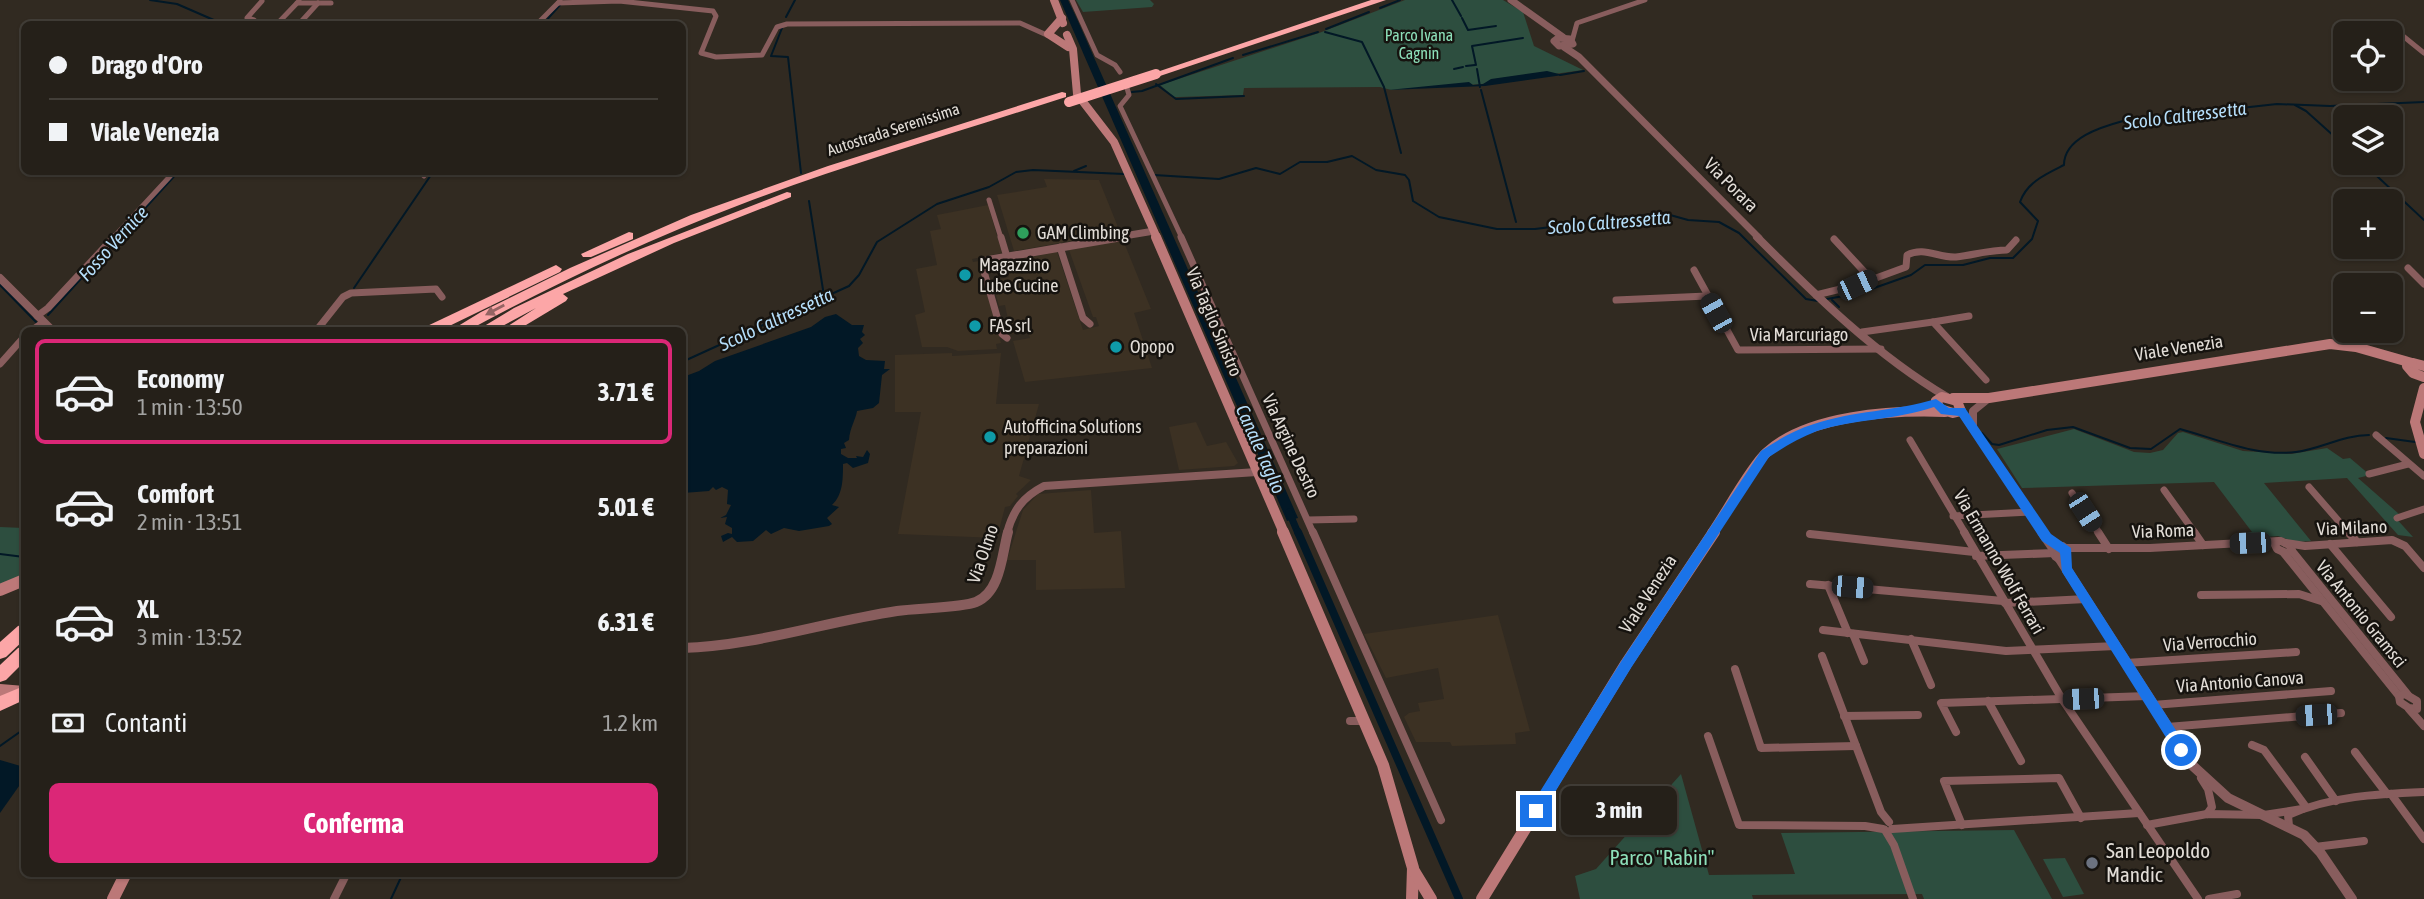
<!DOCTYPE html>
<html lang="it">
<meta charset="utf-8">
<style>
body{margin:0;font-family:"Asap Condensed",sans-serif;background:#312d26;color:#f1f3f6;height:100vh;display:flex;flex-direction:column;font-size:26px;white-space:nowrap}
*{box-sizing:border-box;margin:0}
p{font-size:23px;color:#a3a3a2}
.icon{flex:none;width:38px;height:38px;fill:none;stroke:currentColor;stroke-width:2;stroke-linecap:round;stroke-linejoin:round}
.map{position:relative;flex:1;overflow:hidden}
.panel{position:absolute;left:21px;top:327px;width:665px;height:550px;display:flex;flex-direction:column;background:#252019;border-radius:10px;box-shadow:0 2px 5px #0004,0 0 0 2px #423e38}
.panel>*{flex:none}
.banner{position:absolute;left:21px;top:21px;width:665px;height:154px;border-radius:10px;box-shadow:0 2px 5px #0004,0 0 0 2px #423e38;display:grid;align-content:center;height:154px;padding:0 28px;background:#252019}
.tools{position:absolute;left:2333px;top:21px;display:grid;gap:14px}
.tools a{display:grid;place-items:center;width:70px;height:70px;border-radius:10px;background:#252019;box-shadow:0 2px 5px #0004,0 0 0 2px #423e38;font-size:35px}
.end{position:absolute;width:32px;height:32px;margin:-16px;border:9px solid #1a73e8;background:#fff;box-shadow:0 0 0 4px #fff}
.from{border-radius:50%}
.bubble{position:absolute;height:49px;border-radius:10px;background:#252019;box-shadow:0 2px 5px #0004,0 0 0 2px #423e38;font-size:23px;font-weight:700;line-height:49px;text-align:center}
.car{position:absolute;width:21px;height:42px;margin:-21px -10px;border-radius:9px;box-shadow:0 0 5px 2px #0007;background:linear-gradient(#222 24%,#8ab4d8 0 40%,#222 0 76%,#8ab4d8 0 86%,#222 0)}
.banner b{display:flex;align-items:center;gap:24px;height:66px;font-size:26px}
.banner b+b{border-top:2px solid #423e38}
.banner i{width:18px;height:18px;background:#f1f3f6}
ul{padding:12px 0 0;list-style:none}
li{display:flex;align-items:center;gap:21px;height:105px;margin:0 14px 10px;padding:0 14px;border:4px solid transparent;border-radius:10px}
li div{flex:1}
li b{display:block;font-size:26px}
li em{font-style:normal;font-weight:700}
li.on{border-color:#db2777}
li>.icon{width:63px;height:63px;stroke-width:1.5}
.pay{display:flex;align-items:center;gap:18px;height:77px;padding:0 28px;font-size:26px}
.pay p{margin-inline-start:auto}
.button{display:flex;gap:14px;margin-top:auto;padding:14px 28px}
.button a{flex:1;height:80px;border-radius:10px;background:#db2777;color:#fff;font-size:28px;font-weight:700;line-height:80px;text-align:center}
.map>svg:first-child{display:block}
.built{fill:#3c3123}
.green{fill:#2d4e3f}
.water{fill:#021826}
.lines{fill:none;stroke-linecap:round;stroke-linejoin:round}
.stream{stroke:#021826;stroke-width:2}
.canal-far1{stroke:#021826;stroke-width:7}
.canal{stroke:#021826;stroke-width:8}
.minor-far2{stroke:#885d5d;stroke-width:5}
.minor-far1{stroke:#885d5d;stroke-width:7}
.minor{stroke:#885d5d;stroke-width:8}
.tertiary-far2{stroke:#885d5d;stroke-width:7}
.tertiary-far1{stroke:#885d5d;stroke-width:8}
.tertiary{stroke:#885d5d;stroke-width:10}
.secondary-far2{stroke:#bc7878;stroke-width:8}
.secondary-far1{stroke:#bc7878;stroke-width:10}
.secondary{stroke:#bc7878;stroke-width:12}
.motorway{fill:#fca6a7;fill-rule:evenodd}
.motorway-bridge{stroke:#fca6a7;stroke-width:10}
.oneway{fill:#946463}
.route{fill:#1a73e8}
.leisure-dot{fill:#2e9e5b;stroke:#16130f;stroke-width:2.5}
.culture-dot{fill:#0f9aa8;stroke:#16130f;stroke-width:2.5}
.worship-dot{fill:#6b7280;stroke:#16130f;stroke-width:2.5}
.labels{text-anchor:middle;stroke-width:5;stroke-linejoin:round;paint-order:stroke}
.far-park-label{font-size:16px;fill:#8de0ba;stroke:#16130f}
.far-street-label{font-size:16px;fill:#e2ddd7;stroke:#16130f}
.street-label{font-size:18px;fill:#e2ddd7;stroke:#16130f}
.poi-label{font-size:18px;fill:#e2ddd7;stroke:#16130f;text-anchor:start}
.water-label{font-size:19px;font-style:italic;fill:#b5defa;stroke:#16130f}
.near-poi-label{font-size:21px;fill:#e2ddd7;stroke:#16130f;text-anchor:start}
.near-park-label{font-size:21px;fill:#8de0ba;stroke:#16130f}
</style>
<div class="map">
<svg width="2424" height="899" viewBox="0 0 2424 899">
<rect width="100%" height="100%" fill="#312a21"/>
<g class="built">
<polygon points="1044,179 1099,180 1120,232 1014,251 997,195 1047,187"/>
<polygon points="988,205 1002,253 972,259 973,262 979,261 1001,343 996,344 997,349 958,351 947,347 922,347 915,315 925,312 916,269 937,265 930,231 941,229 937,215"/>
<polygon points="1123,240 1151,309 1134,313 1152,368 1025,382 1013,341 1030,338 1028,331 1011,334 1005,305 999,306 992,281 1009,277 1005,262 1057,252 1083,330 1099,326 1096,317 1093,317 1069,250"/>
<polygon points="952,353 952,356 1001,353 996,404 1039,404 1019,476 1031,480 1016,494 1018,496 1010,506 1005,507 997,538 898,534 921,412 895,412 895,355"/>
<polygon points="1196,422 1207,446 1226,442 1238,463 1234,466 1179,470 1169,427"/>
<polygon points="1091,490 1094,533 1121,531 1125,588 1036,590 1036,560 1007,560 1023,510 1038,494"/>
<polygon points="1498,615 1530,731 1515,733 1516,744 1452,746 1450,742 1416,742 1404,717 1409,713 1420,711 1418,703 1444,699 1438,668 1386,678 1364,634"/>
</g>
<g class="green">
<polygon points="1076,0 1150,0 1154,4 1152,7 1083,12"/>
<polygon points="1405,0 1503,0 1523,12 1534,46 1583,70 1482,84 1391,90 1380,87 1244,88 1243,95 1179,97 1174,97 1160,85 1319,33"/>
<polygon points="2074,429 2134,452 2150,453 2163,450 2178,433 2183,432 2243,451 2291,454 2327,448 2343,459 2350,458 2370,475 2358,478 2399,514 2394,516 2413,537 2398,535 2347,478 2264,483 2311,541 2295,542 2278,536 2251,538 2247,533 2252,532 2214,482 2022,488 1997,449"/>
<polygon points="0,527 24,528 24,578 0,589"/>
<polygon points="1681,774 1709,875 1795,874 1781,833 2014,830 2052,899 1924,899 1922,894 1752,895 1753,899 1580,899 1575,876 1596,869"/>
<polygon points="2065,858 2084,894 2063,897 2043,859"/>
</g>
<g class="water">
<polygon points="1060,0 1068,0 1077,19 1298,518 1287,521"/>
<polygon points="1547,71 1563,75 1485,86 1388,90 1469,82 1473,85 1483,84 1491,79"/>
<path d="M 836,314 L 852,325 L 864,325 L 862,332 L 865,335 L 860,339 L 863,343 L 858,348 L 859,356 L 866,360 L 885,361 L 884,369 L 890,369 L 882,375 L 879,403 L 873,408 L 857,411 C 856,419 850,427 849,440 L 844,443 L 846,448 L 841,449 L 841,454 L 848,458 L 857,458 L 856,456 L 863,457 L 867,450 L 870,454 L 868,463 L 853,468 L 847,463 L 843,464 C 843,479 843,495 832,505 L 839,507 L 827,518 L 832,524 L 829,526 L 799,531 L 784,528 L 771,534 L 766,530 L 753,541 L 737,542 L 732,537 L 723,542 L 721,536 L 728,533 L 732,534 L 732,528 L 725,524 L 727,517 L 720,518 L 726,515 L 731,505 L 727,504 L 728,490 L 722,487 L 716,490 L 713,487 L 709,491 L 683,493 L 683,377 L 699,371 L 715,361 L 811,327 L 825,317 Z"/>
<polygon points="0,760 24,767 24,779 0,813"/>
</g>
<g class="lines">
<g class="stream">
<polyline points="150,0 177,4 223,24"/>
<polyline points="1452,0 1461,16"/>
<polyline points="1380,8 1400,0"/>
<polyline points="786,17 795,0"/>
<polyline points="1462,18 1468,30 1496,26"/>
<polyline points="543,24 560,5"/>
<polyline points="782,28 771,56 788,57 801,173"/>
<polyline points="1326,29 1369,12"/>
<polyline points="1325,32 1362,42 1384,87 1401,153"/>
<polyline points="1243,55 1318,32"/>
<polyline points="1476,65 1472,46 1523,38"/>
<polyline points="1466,66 1475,65"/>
<polyline points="1454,69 1463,67"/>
<polyline points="1477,69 1480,87"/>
<polyline points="1560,75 1584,71"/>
<polyline points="1156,84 1176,99 1244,96"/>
<polyline points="1481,90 1516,222"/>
<polyline points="1132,92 1142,91 1233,58"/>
<polyline points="2295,105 2306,111 2345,146"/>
<polyline points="2363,163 2424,220"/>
<polyline points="1074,171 1086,166"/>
<polyline points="1154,175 1219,179 1256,168 1280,174 1300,162 1327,162 1352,156 1376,170 1405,175 1409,180 1413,201 1439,217 1497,229 1535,229 1663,213 1688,220 1719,222 1739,233 1806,299 1818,301"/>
<polyline points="809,201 824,296"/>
<polyline points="0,285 36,322"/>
<polyline points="354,288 433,172"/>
<path d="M 1827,299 L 1860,293 L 1911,275 L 1925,265 L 1963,265 L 1990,258 L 2013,258 L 2032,239 L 2038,221 L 2020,202 C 2027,182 2046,174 2064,165 C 2064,138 2101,127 2123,121 L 2277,104 L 2330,106 L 2424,102"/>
<polyline points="1832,300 1839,307"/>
<polyline points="48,315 178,172"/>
<polyline points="682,362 849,286 859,275 877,242 937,204 989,187 1016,172 1033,170 1124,174"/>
<path d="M 1982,433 L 1992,444 L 1999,445 L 2047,430 L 2073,427 L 2130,448 L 2151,449 L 2180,429 C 2217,439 2256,457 2296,452 C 2321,449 2343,435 2369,435"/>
<polyline points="2386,438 2415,442"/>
<polyline points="0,554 24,557"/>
<polyline points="0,746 24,729"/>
<polyline points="391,899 403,873"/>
</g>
<polyline class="canal-far1" points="1289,512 1298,533"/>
<polyline class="canal" points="1298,532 1459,899"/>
<g class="minor-far2">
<polyline points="1072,0 1097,55 1115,65 1120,72"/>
<polyline points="297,3 331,3"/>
<polyline points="558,3 619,1 713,11 716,16 701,53 716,57 762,55 777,27 787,24 1020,23 1049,36"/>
<polyline points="252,24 254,20 247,18 262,1"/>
<polyline points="277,24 299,1"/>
<polyline points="299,24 318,3"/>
<polyline points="537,24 560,1"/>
<polyline points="2403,36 2424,53"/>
<polyline points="1572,41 1577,23 1645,0"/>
<polyline points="1127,88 1129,95 1120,106 1182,238"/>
<polyline points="424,176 427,172"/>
<polyline points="989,200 1001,238"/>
<polyline points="113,238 174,172"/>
</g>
<g class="minor-far1">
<polyline points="1001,237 1007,257"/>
<polyline points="1181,237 1313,533"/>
<polyline points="1834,239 1871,279"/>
<polyline points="1060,247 1083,318 1090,324"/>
<polyline points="988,260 983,268 1002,334 1007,338"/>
<polyline points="2408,268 2424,284"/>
<polyline points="1694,270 1738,350 1881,349"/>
<path d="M 1816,295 L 1857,285 L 1906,267 L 1907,255 C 1924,246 1938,258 1956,257 C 1974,255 1989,250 2007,250 L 2016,240"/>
<polyline points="1616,300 1707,296"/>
<polyline points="37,316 48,308 114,237"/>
<polyline points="1933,322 1969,316"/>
<polyline points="31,331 44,322"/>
<polyline points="316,331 343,297 351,293 436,289 442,297"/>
<polyline points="1862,332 1933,322 1986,380"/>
<polyline points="0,364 24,337"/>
<polyline points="2376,435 2424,476"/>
<polyline points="1910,440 1965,533"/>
<polyline points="2369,474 2408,464"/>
<polyline points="2309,487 2349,533"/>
<polyline points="2164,490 2195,533"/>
<polyline points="2072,493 2099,533"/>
<polyline points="1953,516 2030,512"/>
<polyline points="2397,518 2424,509"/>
<polyline points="1308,520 1354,519"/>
</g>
<g class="minor">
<polyline points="1313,532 1441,820"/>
<polyline points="1964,532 2062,699 2198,899"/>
<polyline points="2098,532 2109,549"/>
<polyline points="2194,532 2203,545"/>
<polyline points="2348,532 2357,542"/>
<polyline points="1810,534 1974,552"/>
<polygon points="2281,541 2291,546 2292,551 2286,553 2277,549 2274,543"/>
<polyline points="2286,543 2305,546 2392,540 2405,546 2424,568"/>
<polyline points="2330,544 2391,617"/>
<polyline points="2063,548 2150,548 2279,541"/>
<polyline points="2292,551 2408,695"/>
<polyline points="2283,552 2399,696"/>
<polyline points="1976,556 2055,553"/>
<polyline points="1810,584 2003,601"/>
<polyline points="1828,585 1848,633"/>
<polyline points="2201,595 2299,594 2321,601"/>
<polyline points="2005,603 2086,599"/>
<polyline points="1823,630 2006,651 2116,646"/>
<polyline points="1853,634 1864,661"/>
<polyline points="1911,639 1931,685"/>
<polyline points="1822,656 1881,812 1889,822"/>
<polyline points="2126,663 2296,652"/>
<polyline points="1735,669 1761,748 1856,746"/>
<polygon points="2405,694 2417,701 2417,709 2409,708 2400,702 2399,696"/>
<polyline points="1988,701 2021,761"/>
<polyline points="2153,705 2331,691"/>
<polyline points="2409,709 2424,726"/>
<polyline points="1844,716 1918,715"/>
<polyline points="1350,721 1364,721"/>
<polyline points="2167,727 2341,713"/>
<polyline points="1956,732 1941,703 2147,696"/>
<polyline points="1708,736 1739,825 1865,826 1883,829"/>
<polyline points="2252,745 2264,750 2306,807"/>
<polyline points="2355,752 2387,794"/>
<polyline points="2305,757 2336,801"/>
<polyline points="2201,778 2208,789 2212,807 2207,814"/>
<polyline points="2391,794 2424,839"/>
<polyline points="1962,825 1944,781 2059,778 2081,818"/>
<polyline points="2147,825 2207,814 2264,815 2302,809"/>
<path d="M 2289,826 L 2288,815 C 2331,796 2377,794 2424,792"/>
<polyline points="1892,829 2139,813"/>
<polyline points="1885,830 1894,845 1913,899"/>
<polyline points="2315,847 2364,841"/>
<polyline points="334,899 347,873"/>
<polyline points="2209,899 2237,894"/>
</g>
<g class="tertiary-far2">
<polyline points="1511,0 1563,37"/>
<polygon points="1558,38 1570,39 1573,44 1559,46 1554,41"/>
<polyline points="1564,47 1579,57 1759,238"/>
<polyline points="1112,238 1154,231"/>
</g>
<g class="tertiary-far1">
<path d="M 1757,237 C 1815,295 1876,355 1947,397"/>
<polyline points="988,260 1122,237"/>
<polyline points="0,278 53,331"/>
<polyline points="1961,411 2043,533"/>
<polyline points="1973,426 1973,411 1989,398"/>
<path d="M 1007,533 C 1013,510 1023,497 1044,486 L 1257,472"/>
</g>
<g class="tertiary">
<polyline points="2042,532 2053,548"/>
<circle cx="2060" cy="552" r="5.5"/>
<polyline points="2058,556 2193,766 2228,798 2304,835 2320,852 2352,899"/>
<path d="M 682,648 C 755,646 824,622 897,611 C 916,608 961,608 976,602 C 1001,592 1002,553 1008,532"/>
</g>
<g class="secondary-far2">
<polyline points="1054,0 1063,23"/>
<polyline points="1062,18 1048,34 1068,47"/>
<polyline points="1067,35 1073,49 1077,94 1114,142 1157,238"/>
</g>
<g class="secondary-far1">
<polyline points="1156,237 1284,533"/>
<polyline points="2424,366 2413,363 2407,366 2413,373 2424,377"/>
<polyline points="2424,388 2415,422 2424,454"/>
<polygon points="1942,397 1957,401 1961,411 1953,413 1940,409 1936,401"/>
<polyline points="1953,398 1989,398 2330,344 2356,347 2412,363"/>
<path d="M 1712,533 C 1726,513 1750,468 1766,453 C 1807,415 1892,410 1945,412"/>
</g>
<g class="secondary">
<polyline points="1283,532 1383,765 1413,868 1412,899"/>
<polyline points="0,590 24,580"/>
<polyline points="0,690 24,692"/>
<polyline points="1414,871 1431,899"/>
<polyline points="113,899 126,873"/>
<polyline points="1482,899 1626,664 1714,532"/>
</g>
<g class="motorway">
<polygon points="1371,0 1386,0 1160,76 1152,76 1151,74"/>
<path d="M 1062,92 L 1066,93 L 1066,97 C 958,132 848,164 742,204 C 647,240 556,283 467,331 L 450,331 L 481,312 L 570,268 L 691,215 L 828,166 Z"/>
<polygon points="787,192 791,193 791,197 674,243 563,294 568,298 566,301 516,331 500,331 536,308 493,331 476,331 514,308 628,254"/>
<polygon points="629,232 633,233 633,239 591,257 583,257 581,254"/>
<polygon points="556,265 562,269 560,272 439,331 422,331 423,328"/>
<polygon points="24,624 24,640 6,657 0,659 0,642 18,626"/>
<polygon points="24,646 24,662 6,680 0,682 0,665 18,648"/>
<polygon points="24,686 24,700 0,711 0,696"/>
</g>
<polyline class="motorway-bridge" points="1069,102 1156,74"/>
</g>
<defs><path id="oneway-solid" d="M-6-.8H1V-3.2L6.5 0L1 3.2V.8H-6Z" transform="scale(1.75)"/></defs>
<use class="oneway" href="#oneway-solid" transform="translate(495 310) rotate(152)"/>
<path class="route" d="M 1936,399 L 1949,408 L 1965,408 L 2051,534 L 2071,548 L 2072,568 L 2186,746 L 2186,755 L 2177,755 L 2062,572 L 2060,553 L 2042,541 L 1959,416 L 1941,414 L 1934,407 C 1896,420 1854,419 1817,431 C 1799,438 1784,447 1769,457 L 1631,668 L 1541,815 L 1531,815 L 1531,806 L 1622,660 L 1761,451 C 1778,440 1794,430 1814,424 C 1852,411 1896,411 1936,399 Z"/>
<circle class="leisure-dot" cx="1023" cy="233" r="7"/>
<g class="culture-dot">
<circle cx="965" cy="275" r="7"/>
<circle cx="975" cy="326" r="7"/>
<circle cx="1116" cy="347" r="7"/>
<circle cx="990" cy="437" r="7"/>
</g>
<circle class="worship-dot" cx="2092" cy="863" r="7"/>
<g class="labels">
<g class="far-park-label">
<text x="1419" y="41">Parco Ivana<tspan x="1419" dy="18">Cagnin</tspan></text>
</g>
<g class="far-street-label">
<text transform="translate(893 129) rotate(-18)" y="6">Autostrada Serenissima</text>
</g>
<g class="street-label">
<text transform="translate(1731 185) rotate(45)" y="6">Via Porara</text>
<text transform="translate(1214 322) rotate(67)" y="6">Via Taglio Sinistro</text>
<text x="1799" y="341">Via Marcuriago</text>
<text transform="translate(2179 348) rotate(-9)" y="6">Viale Venezia</text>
<text transform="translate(1291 446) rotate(65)" y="6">Via Argine Destro</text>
<text transform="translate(2352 528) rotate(-2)" y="6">Via Milano</text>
<text transform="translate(2163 531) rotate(-2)" y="6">Via Roma</text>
<text transform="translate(983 554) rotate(-71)" y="6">Via Olmo</text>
<text transform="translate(1999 562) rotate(60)" y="6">Via Ermanno Wolf Ferrari</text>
<text transform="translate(1648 594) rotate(-57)" y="6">Viale Venezia</text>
<text transform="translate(2361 614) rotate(51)" y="6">Via Antonio Gramsci</text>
<text transform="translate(2210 642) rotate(-4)" y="6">Via Verrocchio</text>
<text transform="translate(2240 682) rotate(-4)" y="6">Via Antonio Canova</text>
</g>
<g class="poi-label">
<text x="1037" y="239">GAM Climbing</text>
<text x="979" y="271">Magazzino<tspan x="979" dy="21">Lube Cucine</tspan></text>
<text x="989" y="332">FAS srl</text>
<text x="1130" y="353">Opopo</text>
<text x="1004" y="433">Autofficina Solutions<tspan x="1004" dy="21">preparazioni</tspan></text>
</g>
<g class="water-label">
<text transform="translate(2185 115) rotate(-7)" y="7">Scolo Caltressetta</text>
<text transform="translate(1609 222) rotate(-5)" y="7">Scolo Caltressetta</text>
<text transform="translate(113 243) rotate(-48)" y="7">Fosso Vernice</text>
<text transform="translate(776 319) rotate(-25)" y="7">Scolo Caltressetta</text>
<text transform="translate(1261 449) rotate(66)" y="7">Canale Taglio</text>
</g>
<g class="near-poi-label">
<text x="2106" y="858">San Leopoldo<tspan x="2106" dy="24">Mandic</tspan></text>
</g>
<g class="near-park-label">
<text x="1662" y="865">Parco "Rabin"</text>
</g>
</g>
</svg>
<div class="tools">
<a><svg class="icon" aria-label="locate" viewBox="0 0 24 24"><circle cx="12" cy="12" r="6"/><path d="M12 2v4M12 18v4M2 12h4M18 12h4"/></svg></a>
<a><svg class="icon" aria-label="layers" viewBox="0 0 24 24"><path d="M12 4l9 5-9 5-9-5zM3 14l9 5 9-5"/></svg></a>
<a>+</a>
<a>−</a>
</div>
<i class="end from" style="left:2181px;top:750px"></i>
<i class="end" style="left:1536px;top:811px"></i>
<div class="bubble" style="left:1561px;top:786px;width:116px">3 min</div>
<i class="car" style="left:1857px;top:285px;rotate:65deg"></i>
<i class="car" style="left:1716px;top:313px;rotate:331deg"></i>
<i class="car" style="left:2085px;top:512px;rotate:147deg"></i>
<i class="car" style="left:2250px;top:543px;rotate:268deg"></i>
<i class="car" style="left:1852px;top:587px;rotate:95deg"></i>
<i class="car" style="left:2083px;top:699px;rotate:268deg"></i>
<i class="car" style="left:2316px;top:715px;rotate:266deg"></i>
<div class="banner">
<b><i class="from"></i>Drago d'Oro</b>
<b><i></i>Viale Venezia</b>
</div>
<section class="panel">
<ul>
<li class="on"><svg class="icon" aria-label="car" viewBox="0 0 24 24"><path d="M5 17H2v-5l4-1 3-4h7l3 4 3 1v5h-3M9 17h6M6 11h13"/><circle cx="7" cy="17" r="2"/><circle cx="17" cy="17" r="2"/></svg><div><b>Economy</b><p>1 min · 13:50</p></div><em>3.71 €</em></li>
<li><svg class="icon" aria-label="car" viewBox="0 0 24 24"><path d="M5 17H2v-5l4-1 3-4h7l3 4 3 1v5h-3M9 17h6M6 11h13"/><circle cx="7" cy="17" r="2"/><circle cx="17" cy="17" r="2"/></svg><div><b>Comfort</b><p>2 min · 13:51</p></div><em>5.01 €</em></li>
<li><svg class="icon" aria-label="car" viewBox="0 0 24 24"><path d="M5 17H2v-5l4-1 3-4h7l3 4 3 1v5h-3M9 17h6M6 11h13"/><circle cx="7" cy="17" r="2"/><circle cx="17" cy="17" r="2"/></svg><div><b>XL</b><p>3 min · 13:52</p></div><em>6.31 €</em></li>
</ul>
<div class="pay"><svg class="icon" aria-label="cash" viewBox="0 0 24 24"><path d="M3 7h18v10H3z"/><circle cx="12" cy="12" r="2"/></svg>Contanti<p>1.2 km</p></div>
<div class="button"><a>Conferma</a></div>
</section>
</div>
